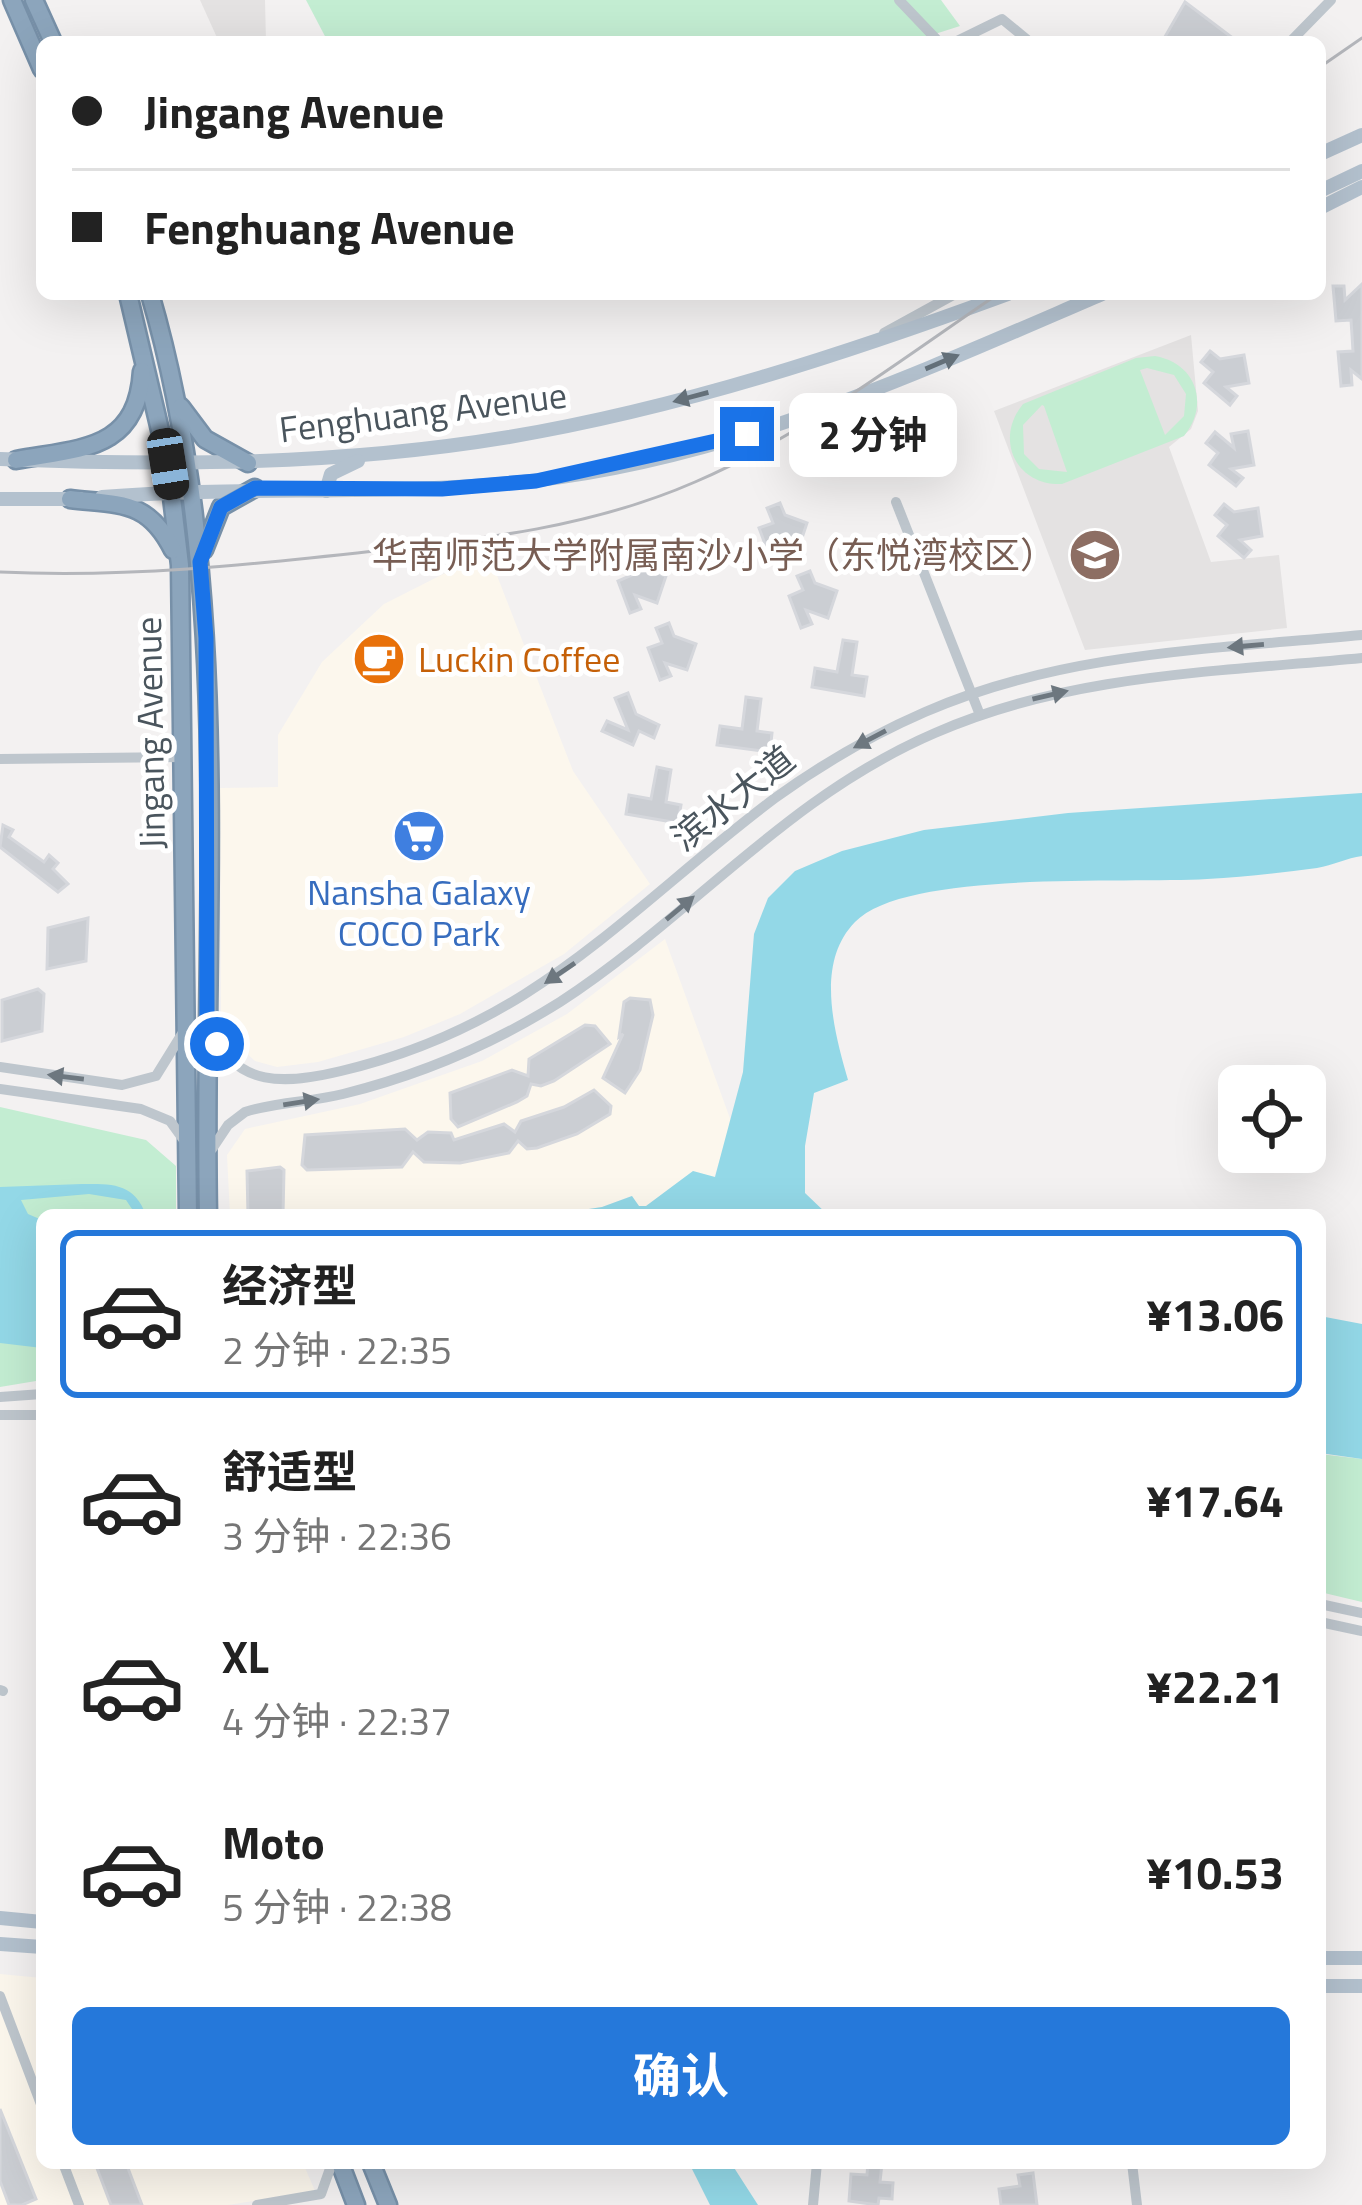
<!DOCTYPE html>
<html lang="zh">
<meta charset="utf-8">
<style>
body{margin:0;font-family:"Titillium Web","Noto Sans SC",sans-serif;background:#f6f6f6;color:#222;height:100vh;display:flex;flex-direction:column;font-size:45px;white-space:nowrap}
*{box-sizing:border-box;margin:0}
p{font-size:39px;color:#767676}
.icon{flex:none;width:66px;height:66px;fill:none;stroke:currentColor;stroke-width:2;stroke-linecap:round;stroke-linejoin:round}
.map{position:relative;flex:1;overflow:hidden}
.side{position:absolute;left:36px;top:1209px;width:1290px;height:960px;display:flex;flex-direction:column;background:#fff;border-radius:18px;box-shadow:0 12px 48px #0002}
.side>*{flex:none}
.banner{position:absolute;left:36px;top:36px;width:1290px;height:264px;border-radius:18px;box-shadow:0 12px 48px #0002;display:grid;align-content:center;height:264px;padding:0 36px;background:#fff}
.buttons{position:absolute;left:1218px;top:1065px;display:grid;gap:24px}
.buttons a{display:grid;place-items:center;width:108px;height:108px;border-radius:18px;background:#fff;box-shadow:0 12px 48px #0002;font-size:60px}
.end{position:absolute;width:54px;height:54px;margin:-27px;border:15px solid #1a73e8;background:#fff;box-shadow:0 0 0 6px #fff}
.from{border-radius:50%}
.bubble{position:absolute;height:84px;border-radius:18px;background:#fff;box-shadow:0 12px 48px #0002;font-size:39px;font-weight:700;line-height:84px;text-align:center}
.car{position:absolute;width:36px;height:72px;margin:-36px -18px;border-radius:15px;box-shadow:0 0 9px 3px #0007;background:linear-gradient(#222 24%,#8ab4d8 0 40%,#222 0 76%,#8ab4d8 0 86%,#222 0)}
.banner b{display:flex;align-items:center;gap:42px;height:114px;font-size:45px}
.banner b+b{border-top:3px solid #e0e0e0}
.banner i{width:30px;height:30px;background:#222}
ul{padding:21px 0 0;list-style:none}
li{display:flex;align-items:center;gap:36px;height:168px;margin:0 24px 18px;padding:0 12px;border:6px solid transparent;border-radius:18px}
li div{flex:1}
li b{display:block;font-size:45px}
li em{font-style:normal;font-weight:700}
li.selected{border-color:#2578da}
li>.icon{width:108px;height:108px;stroke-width:1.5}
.primary-button{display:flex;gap:24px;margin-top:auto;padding:24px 36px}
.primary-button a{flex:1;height:138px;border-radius:18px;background:#2578da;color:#fff;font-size:48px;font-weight:700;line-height:138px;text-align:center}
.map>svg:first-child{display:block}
.commercial{fill:#fcf7ed}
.education{fill:#e4e2e2}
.green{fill:#c3edd2;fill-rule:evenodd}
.water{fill:#93d8e7}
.building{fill:#cbced3;stroke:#d5d7dc;stroke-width:3}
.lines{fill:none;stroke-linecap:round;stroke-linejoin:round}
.highway-casing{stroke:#7790a8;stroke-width:21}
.minor{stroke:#bec6cd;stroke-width:10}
.major{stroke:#b3c1ce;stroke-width:14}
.highway{stroke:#8ca5bc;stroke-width:16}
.rail{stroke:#b4b6bb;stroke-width:3}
.oneway{fill:#647079}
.oneway2{fill:#6d777f}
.route{stroke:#1a73e8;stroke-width:15}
.labels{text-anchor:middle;stroke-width:10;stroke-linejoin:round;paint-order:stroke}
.street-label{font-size:36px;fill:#4a555d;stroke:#fff}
.education-label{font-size:36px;fill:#785e54;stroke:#fff;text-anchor:end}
.food-label{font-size:36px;fill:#c56008;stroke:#fff;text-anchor:start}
.shop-label{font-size:36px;fill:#366cbe;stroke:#fff}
</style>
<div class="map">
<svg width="1362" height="2205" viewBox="0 0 1362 2205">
<rect width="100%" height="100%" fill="#f3f1f1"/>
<g class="commercial">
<polygon points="469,561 496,573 573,771 650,884 564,954 460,1014 404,1037 318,1062 277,1067 255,1061 229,1037 221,1013 220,788 278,787 278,735 322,662 384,604"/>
<polygon points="665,939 732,1124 714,1177 693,1171 646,1206 639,1206 631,1196 602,1207 549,1215 230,1215 227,1155 245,1129 360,1104 482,1061 567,1014"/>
<polygon points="0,1974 42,1978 42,2163 303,2163 315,2191 228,2205 0,2205"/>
</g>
<g class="education">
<polygon points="200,0 265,0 266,42 219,42"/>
<polygon points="1191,335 1198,411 1191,429 1169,447 1211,562 1279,555 1287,628 1085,650 994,411"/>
</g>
<g class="green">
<polygon points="306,0 941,0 960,26 910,42 328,42"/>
<path d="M 1155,356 C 1196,363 1210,404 1184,436 L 1062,484 C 1016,486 994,439 1023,404 L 1136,358 ZM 1147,368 L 1174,375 L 1186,394 L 1184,416 L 1165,435 L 1140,370 ZM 1042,405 L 1044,406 L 1067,472 L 1039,469 L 1024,454 L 1023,425 Z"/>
<polygon points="0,1107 146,1140 176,1166 176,1215 42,1215 42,1380 0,1387"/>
<polygon points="1320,1454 1362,1459 1362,1602 1320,1592"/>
</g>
<g class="water">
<path d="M 1362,793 L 1362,856 C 1347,858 1333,865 1317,868 C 1281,873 1244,877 1207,879 C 1129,884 906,869 855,922 C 815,963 834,1031 848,1080 L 814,1093 L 805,1146 L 805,1193 L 828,1215 L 549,1215 L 602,1207 L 632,1196 L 639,1206 L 646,1206 L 693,1171 L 715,1177 L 743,1072 L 754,934 L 768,898 L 795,871 L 842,851 L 924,830 L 1068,813 Z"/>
<path d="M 82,1184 C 113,1184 134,1183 146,1215 L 136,1215 L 126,1200 L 89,1194 L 21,1200 L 28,1214 L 42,1220 L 42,1348 L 0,1343 L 0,1187 Z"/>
<polygon points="1320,1316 1362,1324 1362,1459 1320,1453"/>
<polygon points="689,2163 731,2163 758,2205 710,2205"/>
</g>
<g class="building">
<polygon points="1185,2 1238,42 1162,42"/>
<polygon points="1362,284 1362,379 1351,370 1352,385 1341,386 1338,352 1353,351 1352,335 1351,320 1336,321 1333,286 1344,286 1345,300"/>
<polygon points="1210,351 1220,359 1244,355 1249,383 1226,387 1237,396 1230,405 1204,383 1213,372 1201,362"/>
<polygon points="1248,431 1254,465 1231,469 1243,478 1236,486 1209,465 1218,453 1206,443 1215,432 1234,448 1231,434"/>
<polygon points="780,503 785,515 807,523 798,550 776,542 782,556 771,560 759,528 773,523 767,508"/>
<polygon points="1224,504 1234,512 1258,508 1262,536 1240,540 1251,550 1244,558 1218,536 1227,525 1215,515"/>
<polygon points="639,556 644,568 666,576 657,603 635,595 641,609 630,613 618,581 632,575 626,561"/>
<polygon points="810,571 815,583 837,591 828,618 806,610 812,624 801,628 789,596 803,590 797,576"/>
<polygon points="669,623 674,636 696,644 687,670 665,663 671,676 660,680 648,648 662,643 656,628"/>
<polygon points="843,640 857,642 852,675 867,677 864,696 812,687 815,668 837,672"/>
<polygon points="628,693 636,714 659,725 654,738 639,731 633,745 602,731 607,721 628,730 615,698"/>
<polygon points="746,697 761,699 757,731 772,733 770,752 717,745 720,726 742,729"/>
<polygon points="657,767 671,770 666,802 681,805 678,823 626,814 629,795 651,799"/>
<polygon points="3,825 13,830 9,837 44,862 49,855 58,863 53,869 68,884 58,892 0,847"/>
<polygon points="88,918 86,961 47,969 48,928"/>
<polygon points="38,989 44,994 42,1031 2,1041 2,1000"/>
<polygon points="630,998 650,1000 653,1015 640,1070 625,1093 603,1078 623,1034 619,1037 624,1002"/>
<polygon points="585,1025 595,1026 610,1044 554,1081 541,1086 531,1084 527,1096 517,1102 458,1127 451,1119 450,1093 512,1070 528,1076 529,1059"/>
<polygon points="594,1090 611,1106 610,1114 577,1134 537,1148 527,1149 518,1141 509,1153 460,1163 424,1162 413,1152 402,1167 307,1170 302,1165 305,1135 405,1129 417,1140 428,1132 451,1133 454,1140 504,1124 515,1132 521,1121 564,1107"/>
<polygon points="280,1167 284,1170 283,1215 248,1215 247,1171"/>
<polygon points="0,2109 36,2199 22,2205 9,2205 0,2181"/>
<polygon points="95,2163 126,2163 142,2205 111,2205"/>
<polygon points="868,2163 882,2163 880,2182 893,2183 892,2199 879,2198 878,2205 849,2201 851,2174 867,2175"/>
<polygon points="1033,2173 1037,2205 1001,2205 999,2189 1020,2186 1018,2175"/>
</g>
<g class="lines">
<g class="highway-casing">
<g id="highway">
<polyline points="12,0 42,69"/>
<polyline points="34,0 53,42"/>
<polyline points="128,294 168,464 180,565 188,1215"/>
<path d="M 150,294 C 236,587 202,912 208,1215"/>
<polyline points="181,407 205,439 248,463"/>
<path d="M 16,460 C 81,448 137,451 142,371"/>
<path d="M 70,499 C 121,505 148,500 173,550"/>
<polyline points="204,550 221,507 255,488"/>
<polyline points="340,2163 356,2205"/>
<polyline points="371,2163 388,2205"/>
</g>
</g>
<g class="minor">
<polyline points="899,0 939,42"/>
<polyline points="955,42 1002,19 1030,42"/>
<polyline points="1290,42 1331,0"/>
<polyline points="884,333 955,294"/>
<polyline points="896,502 980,715"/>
<polyline points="0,759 184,757"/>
<path d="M 210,1029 C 236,1089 287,1084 341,1071 C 536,1025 625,911 775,798 C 822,764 872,735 925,712 C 1063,652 1215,649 1362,635"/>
<polyline points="0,1067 122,1085 156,1076 182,1034"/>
<polyline points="0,1089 141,1109 170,1121 186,1143"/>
<path d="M 212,1149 L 228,1125 L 245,1112 C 276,1102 311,1102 343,1094 C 420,1075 493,1044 560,1002 C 692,916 786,797 935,733 C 1069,674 1218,672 1362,658"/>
<polyline points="0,1397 42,1394"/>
<polyline points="0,1415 42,1415"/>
<polyline points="1320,1604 1362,1613"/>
<polyline points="1320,1622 1362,1631"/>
<polyline points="0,1690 3,1691"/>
<polyline points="0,1996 42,2107"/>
<polyline points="63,2163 79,2205"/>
<polyline points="1132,2163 1137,2205"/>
<polyline points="257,2205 321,2194 332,2163"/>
<polyline points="813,2205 817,2163"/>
</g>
<g class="major">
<polyline points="1320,154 1362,135"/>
<polyline points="1320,191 1362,171"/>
<polyline points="1320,208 1362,187"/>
<path d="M 0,459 C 170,466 340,465 509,437 C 680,408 845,354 1008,294"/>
<polyline points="326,491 331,474 358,461"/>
<path d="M 102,497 C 245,485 388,497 531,481 C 732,459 918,373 1102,294"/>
<polyline points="0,499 80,499"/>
<polyline points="0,1918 42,1922"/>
<polyline points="0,1944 42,1947"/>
<polyline points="1320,1958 1362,1958"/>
<polyline points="1320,1986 1362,1986"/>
</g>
<use href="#highway" class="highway"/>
<g class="rail">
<polyline points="1320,67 1362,38"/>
<path d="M 0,572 C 125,578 250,565 374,551 C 484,539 592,527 695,482 C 804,435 900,360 998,294"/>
</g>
</g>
<defs><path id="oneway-solid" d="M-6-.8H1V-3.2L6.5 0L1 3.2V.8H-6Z" transform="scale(3)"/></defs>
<g class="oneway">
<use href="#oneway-solid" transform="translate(942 362) rotate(-23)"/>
<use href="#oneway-solid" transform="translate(691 397) rotate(165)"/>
</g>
<g class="oneway2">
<use href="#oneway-solid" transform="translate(1246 646) rotate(175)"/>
<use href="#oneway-solid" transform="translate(1050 695) rotate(-13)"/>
<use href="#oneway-solid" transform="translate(870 739) rotate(152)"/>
<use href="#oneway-solid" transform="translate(680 908) rotate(-40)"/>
<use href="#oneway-solid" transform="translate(560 973) rotate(146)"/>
<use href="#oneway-solid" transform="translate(66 1077) rotate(-173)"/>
<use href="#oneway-solid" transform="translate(301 1102) rotate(-9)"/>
</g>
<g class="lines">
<polyline class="route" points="217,1044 207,1017 206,638 200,562 221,507 255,488 442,489 536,481 747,434"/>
</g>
<defs>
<g id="school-disc" transform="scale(2.7)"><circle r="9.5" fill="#8d6e63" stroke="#fff"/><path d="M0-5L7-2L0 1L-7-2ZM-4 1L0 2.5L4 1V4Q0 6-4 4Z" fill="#fff"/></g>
<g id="cafe-disc" transform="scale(2.7)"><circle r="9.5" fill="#e8710a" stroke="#fff"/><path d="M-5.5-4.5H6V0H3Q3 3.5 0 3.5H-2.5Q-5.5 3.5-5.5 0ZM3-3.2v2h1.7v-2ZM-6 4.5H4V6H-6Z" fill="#fff"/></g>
<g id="supermarket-disc" transform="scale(2.7)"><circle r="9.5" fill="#3f7fe0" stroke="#fff"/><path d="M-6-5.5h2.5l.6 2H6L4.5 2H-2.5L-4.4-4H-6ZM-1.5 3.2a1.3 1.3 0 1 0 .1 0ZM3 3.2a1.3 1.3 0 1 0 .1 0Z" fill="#fff"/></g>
</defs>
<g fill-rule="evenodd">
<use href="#school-disc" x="1095" y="555"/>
<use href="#cafe-disc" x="379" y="659"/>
<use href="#supermarket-disc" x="419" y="836"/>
</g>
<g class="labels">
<g class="street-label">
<text transform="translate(423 412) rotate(-7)" y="13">Fenghuang Avenue</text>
<text transform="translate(150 733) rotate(-91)" y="13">Jingang Avenue</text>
<text transform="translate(733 798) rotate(-38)" y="13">滨水大道</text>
</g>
<g class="education-label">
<text x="1056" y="568">华南师范大学附属南沙小学（东悦湾校区）</text>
</g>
<g class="food-label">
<text x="418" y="672">Luckin Coffee</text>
</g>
<g class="shop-label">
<text x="419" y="905">Nansha Galaxy<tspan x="419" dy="41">COCO Park</tspan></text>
</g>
</g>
</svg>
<div class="buttons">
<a><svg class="icon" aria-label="locate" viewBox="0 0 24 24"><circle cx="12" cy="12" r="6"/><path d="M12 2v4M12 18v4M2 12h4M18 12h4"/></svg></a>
</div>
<i class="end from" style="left:217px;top:1044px"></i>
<i class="end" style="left:747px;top:434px"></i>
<div class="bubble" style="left:789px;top:393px;width:168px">2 分钟</div>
<i class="car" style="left:168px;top:464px;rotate:171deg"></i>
<div class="banner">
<b><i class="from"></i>Jingang Avenue</b>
<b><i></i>Fenghuang Avenue</b>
</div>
<section class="side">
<ul>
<li class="selected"><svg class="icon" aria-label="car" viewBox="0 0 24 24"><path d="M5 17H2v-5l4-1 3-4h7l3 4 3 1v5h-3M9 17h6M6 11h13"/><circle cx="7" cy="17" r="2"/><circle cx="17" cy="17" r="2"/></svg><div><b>经济型</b><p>2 分钟 · 22:35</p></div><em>¥13.06</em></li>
<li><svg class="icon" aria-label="car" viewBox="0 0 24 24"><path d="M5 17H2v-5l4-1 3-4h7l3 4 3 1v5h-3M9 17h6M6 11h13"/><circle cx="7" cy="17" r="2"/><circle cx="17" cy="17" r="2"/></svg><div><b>舒适型</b><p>3 分钟 · 22:36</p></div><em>¥17.64</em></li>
<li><svg class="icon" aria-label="car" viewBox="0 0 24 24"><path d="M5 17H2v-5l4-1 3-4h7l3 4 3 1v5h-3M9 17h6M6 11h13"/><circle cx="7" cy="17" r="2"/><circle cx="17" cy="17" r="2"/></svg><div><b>XL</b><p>4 分钟 · 22:37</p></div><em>¥22.21</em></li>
<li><svg class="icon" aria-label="car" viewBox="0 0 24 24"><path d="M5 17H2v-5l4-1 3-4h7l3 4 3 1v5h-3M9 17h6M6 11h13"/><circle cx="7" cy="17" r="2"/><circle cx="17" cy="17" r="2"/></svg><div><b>Moto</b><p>5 分钟 · 22:38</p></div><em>¥10.53</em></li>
</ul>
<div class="primary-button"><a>确认</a></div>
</section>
</div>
